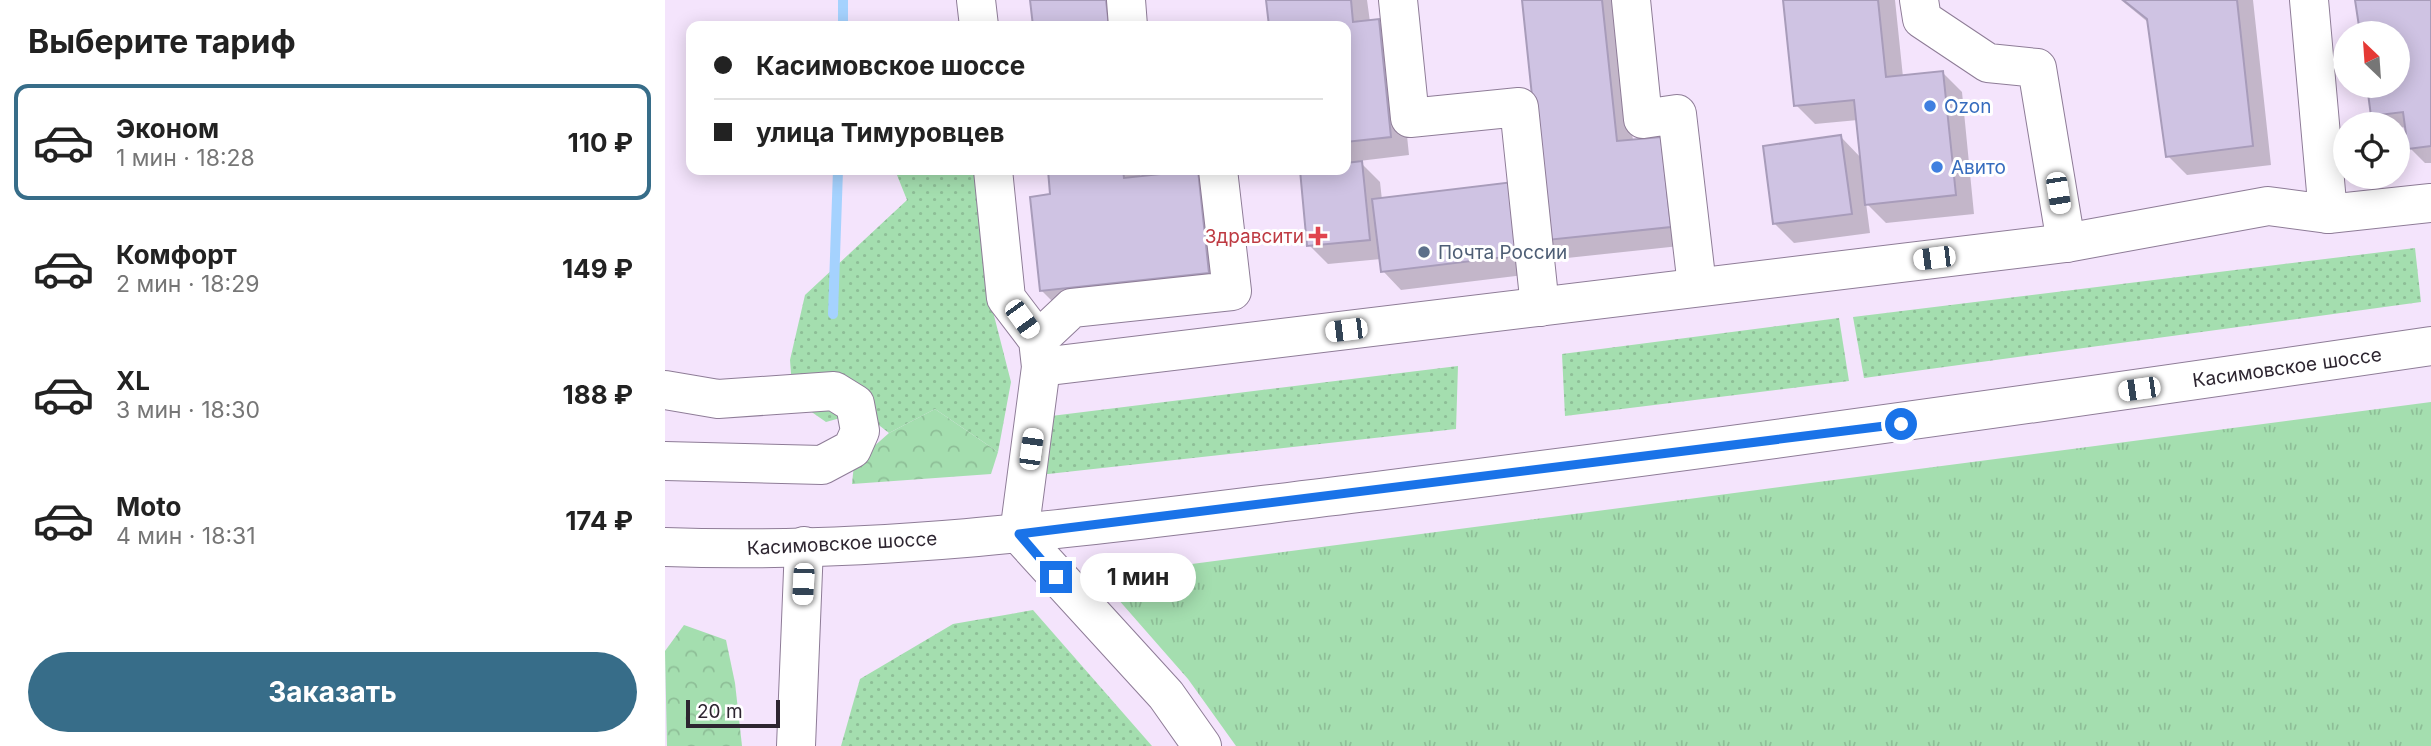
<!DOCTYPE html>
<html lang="ru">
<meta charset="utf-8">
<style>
body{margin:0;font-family:Inter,sans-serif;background:#f6f6f6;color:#222;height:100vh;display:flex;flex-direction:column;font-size:26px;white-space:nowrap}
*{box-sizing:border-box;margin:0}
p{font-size:23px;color:#767676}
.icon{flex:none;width:38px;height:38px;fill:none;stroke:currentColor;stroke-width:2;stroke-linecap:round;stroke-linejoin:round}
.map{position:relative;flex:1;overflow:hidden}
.panel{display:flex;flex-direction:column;background:#fff;width:665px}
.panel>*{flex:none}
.guide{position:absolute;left:21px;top:21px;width:665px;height:154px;border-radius:14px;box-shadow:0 4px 18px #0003;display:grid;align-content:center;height:154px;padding:0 28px;background:#fff}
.needle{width:46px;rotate:335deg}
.controls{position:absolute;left:1668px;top:21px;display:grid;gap:14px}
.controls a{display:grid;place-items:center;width:77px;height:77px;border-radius:50%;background:#fff;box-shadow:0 4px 18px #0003;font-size:35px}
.scale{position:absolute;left:21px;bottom:18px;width:94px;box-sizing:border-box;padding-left:7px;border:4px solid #2d2530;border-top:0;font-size:19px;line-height:24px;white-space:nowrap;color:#2d2530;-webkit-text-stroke:5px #fff;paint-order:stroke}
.end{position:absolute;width:32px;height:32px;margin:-16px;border:9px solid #1a73e8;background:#fff;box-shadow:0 0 0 4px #fff}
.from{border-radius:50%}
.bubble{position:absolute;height:49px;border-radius:24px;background:#fff;box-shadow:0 4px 18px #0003;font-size:23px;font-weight:700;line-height:49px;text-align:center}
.car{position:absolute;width:21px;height:42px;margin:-21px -10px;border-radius:9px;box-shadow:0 0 5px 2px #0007;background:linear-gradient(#fff 24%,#345 0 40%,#fff 0 76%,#345 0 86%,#fff 0)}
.guide b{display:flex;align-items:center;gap:24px;height:66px;font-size:26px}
.guide b+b{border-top:2px solid #e0e0e0}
.guide i{width:18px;height:18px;background:#222}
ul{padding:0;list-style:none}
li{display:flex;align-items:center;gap:21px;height:116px;margin:0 14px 10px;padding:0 14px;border:4px solid transparent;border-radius:14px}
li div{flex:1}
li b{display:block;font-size:26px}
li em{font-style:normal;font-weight:700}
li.on{border-color:#376d89}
li>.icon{width:63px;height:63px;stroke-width:1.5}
h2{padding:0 28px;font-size:32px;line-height:84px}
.action{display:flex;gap:14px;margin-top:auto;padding:14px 28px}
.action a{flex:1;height:80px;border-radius:42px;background:#376d89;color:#fff;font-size:28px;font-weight:700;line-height:80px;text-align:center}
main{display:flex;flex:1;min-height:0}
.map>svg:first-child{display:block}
.grass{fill:url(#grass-dots)}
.forest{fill:url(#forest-crowns)}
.park{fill:url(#park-tufts)}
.shadow{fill:#0003}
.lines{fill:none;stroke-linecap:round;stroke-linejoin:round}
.stream{stroke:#a5d2fe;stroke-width:10}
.building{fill:#cfc3e3;stroke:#a89cba;stroke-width:2}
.minor-casing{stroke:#8e7c97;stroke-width:40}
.major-casing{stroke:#8e7c97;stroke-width:40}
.minor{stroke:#fff;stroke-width:38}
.major{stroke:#fff;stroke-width:38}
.route{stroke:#1a73e8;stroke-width:9}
.shop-dot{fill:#3f7fe0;stroke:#fff;stroke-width:2.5}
.health-dot{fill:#e0444e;stroke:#fff;stroke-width:2.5}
.service-dot{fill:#5c6f8a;stroke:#fff;stroke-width:2.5}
.labels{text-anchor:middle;stroke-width:6;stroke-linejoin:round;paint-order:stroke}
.shop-label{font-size:19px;fill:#366cbe;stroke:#fff;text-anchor:start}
.health-label{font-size:19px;fill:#be3a42;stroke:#fff;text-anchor:end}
.service-label{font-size:19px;fill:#4e5e75;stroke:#fff;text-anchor:start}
.street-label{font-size:19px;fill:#2d2530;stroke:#fff}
</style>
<main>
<section class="panel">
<h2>Выберите тариф</h2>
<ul>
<li class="on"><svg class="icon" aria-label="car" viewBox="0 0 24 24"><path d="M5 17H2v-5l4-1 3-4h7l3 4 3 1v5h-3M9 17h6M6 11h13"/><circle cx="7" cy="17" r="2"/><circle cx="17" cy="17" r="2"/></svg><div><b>Эконом</b><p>1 мин · 18:28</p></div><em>110 ₽</em></li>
<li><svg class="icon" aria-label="car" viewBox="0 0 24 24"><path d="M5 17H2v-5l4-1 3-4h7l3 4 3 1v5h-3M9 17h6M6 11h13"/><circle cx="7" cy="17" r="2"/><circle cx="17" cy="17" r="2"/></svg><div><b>Комфорт</b><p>2 мин · 18:29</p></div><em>149 ₽</em></li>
<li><svg class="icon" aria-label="car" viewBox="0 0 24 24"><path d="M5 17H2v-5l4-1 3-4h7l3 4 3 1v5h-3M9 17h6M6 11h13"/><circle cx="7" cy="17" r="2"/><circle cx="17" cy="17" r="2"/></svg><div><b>XL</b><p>3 мин · 18:30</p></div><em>188 ₽</em></li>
<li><svg class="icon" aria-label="car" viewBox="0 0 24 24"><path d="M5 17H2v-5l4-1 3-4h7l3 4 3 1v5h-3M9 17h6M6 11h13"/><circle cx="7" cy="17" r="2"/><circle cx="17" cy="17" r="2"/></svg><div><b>Moto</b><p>4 мин · 18:31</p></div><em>174 ₽</em></li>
</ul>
<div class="action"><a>Заказать</a></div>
</section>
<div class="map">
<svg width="1766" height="746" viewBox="0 0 1766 746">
<defs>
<pattern id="grass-dots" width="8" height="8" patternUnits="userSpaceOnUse" patternTransform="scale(1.75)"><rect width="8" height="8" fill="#a4deaf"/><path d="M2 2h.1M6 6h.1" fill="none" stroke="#8ebe97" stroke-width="1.8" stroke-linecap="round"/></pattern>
<pattern id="forest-crowns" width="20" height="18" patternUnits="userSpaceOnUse" patternTransform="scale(1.75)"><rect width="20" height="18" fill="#a4deaf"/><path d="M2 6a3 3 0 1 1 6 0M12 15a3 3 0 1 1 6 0" fill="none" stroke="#8ebe97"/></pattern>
<pattern id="park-tufts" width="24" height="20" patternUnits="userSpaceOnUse" patternTransform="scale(1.75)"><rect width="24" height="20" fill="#a4deaf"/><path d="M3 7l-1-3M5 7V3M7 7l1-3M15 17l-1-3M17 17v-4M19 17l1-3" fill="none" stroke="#8ebe97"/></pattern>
</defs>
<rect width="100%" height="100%" fill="#f4e4fc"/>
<g class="grass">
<polygon points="230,170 313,170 324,296 346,382 333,452 270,409 224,433 197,412 161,422 128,399 125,360 140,295 242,200"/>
<polygon points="1750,248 1756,302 1199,378 1188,317"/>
<polygon points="1174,318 1184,381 900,416 897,354"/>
<polygon points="793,366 791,429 374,475 386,416"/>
<polygon points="368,610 487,746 176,746 195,679 288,624"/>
</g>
<g class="forest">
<polygon points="270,409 333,452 326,474 187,484 189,464 224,433"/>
<polygon points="19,625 61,640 70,683 77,746 2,746 0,651"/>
</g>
<polygon class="park" points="1766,402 1766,746 571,746 523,679 438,582 458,573"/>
<g class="shadow">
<polygon points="367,0 457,0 460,26 370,26"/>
<polygon points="603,0 702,0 705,22 713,21 732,40 744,155 694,161 715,182 717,200 848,183 875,273 736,290 718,271 716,259 663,264 644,245 637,170 681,170 681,26 606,26"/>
<polygon points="859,0 953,0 968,141 1024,245 902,258 883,239"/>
<polygon points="1120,0 1230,0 1238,77 1278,73 1297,92 1309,214 1221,223 1201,203 1205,233 1129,243 1110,224 1176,137 1197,159 1193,120 1150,124 1131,105"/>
<polygon points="1456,0 1588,0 1606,165 1522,175 1503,156 1484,23"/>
<polygon points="1692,0 1766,0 1766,163 1760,163 1745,148 1742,128 1717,124 1708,115 1704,86 1732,86 1732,33 1697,33"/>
<polygon points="384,170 475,170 475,178 533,172 552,191 562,292 395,309 376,290 387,196"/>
</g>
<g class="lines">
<g class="stream">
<polyline points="178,26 178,0"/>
<polyline points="168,314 173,170"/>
</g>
</g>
<g class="building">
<polygon points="365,0 441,0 444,26 368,26"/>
<polygon points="601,0 686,0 688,22 714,19 726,137 681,142 681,26 604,26"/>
<polygon points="857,0 937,0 952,141 996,137 1006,227 882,240"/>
<polygon points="1118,0 1213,0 1221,77 1278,71 1291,195 1200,205 1189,100 1129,106"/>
<polygon points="1458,0 1572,0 1588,146 1501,157 1482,19"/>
<polygon points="1690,0 1766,0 1766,146 1743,149 1738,112 1706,116 1702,86 1732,86 1732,33 1695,33"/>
<polygon points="1176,135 1187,214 1108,224 1098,146"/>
<polygon points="697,161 705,240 642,246 635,170 681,170 681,163"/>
<polygon points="383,170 458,170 459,178 533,170 544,273 375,291 365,197 385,194"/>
<polygon points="848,182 857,255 716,272 707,199"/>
</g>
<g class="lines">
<g class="minor-casing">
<g id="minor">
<polyline points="311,0 314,26"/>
<polyline points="461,0 463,26"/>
<polyline points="733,0 745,118 854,107 875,307"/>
<polyline points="966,0 978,119 1012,114 1032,286"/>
<polyline points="1254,0 1257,19 1323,63 1372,68 1401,243"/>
<polyline points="328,170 341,298 373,340 376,367 354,534 501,695 537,746"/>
<polyline points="1663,214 1766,203"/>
<polyline points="373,340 407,308 567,291 553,170"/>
<polyline points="376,367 1401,243 1603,206 1663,214 1644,0"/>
<polyline points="0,390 53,399 169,391 190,404 195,431 187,449 157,465 0,461"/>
<polyline points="131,746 139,546"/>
</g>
</g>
<g class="major-casing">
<path id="major" d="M 0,547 C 235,556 470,520 703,492 C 1058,448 1412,398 1766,346"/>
</g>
<use href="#minor" class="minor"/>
<use href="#major" class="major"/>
</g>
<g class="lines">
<polyline class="route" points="391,577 354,534 1236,424"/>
</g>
<g class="shop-dot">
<circle cx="1265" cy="106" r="7"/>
<circle cx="1272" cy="167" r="7"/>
</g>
<path class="health-dot" d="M649.5 225.5h7v7h7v7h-7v7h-7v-7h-7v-7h7z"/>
<circle class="service-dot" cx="759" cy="252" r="7"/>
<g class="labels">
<g class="shop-label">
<text x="1279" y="113">Ozon</text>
<text x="1286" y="174">Авито</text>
</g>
<g class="health-label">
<text x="639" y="243">Здравсити</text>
</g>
<g class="service-label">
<text x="773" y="259">Почта России</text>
</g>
<g class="street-label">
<text transform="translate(1622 367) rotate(-8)" y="7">Касимовское шоссе</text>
<text transform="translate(177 543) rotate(-3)" y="7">Касимовское шоссе</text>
</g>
</g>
</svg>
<div class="controls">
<a><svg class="needle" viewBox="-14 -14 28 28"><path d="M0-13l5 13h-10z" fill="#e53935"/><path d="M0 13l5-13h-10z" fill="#767676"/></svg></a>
<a><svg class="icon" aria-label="locate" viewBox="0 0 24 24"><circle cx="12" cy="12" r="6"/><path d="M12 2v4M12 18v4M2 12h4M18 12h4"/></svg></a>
</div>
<div class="scale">20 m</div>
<i class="end from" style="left:1236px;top:424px"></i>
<i class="end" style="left:391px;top:577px"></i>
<div class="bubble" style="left:415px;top:553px;width:116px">1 мин</div>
<i class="car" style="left:1393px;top:193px;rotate:171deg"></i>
<i class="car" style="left:1269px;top:258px;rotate:263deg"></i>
<i class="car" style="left:357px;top:319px;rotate:144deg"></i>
<i class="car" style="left:681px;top:330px;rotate:263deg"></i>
<i class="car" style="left:1474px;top:389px;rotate:262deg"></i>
<i class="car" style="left:366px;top:449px;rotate:8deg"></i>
<i class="car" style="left:138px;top:584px;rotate:183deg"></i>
<div class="guide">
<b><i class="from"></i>Касимовское шоссе</b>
<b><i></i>улица Тимуровцев</b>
</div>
</div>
</main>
